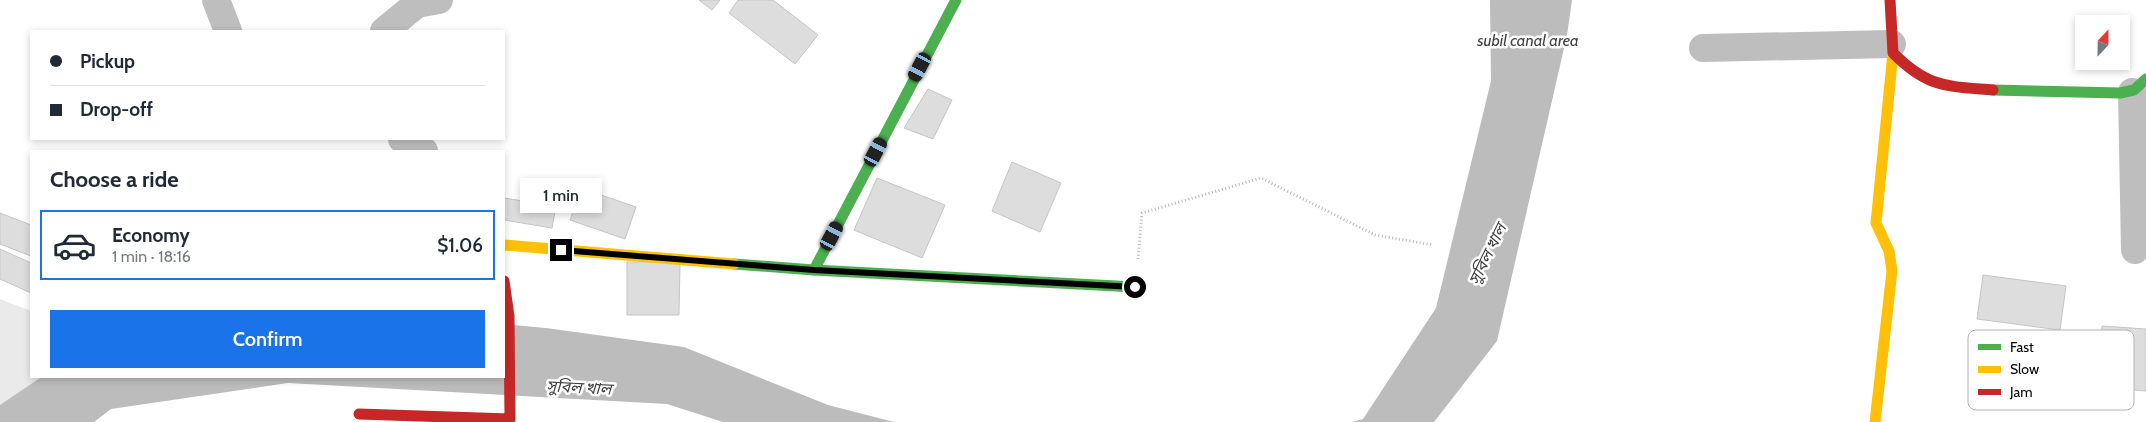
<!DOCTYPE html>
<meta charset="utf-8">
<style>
body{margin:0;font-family:Cabin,"Noto Sans Bengali",sans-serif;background:#f2f2f3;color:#1f2937;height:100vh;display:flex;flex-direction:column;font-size:19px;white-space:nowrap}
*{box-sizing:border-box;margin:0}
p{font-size:16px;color:#747a83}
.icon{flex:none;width:28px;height:28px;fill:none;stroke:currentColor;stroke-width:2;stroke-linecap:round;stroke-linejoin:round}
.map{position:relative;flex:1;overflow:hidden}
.panel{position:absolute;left:30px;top:150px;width:475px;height:228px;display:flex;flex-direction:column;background:#fff;border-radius:0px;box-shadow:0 2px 8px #0003}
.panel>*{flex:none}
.guide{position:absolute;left:30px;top:30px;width:475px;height:110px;border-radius:0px;box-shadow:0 2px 8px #0003;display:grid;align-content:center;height:110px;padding:0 20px;background:#fff}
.needle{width:32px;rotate:22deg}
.fabs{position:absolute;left:2075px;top:15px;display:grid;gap:10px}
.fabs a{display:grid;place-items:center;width:55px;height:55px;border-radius:0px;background:#fff;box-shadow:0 2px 8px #0003;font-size:25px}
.end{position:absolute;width:22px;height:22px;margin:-11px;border:6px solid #000;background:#fff;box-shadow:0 0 0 2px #fff}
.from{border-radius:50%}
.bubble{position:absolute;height:35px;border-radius:0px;background:#fff;box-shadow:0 2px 8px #0003;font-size:16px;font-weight:600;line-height:35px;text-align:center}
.car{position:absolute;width:15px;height:30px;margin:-15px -8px;border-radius:6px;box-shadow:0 0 4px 1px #0007;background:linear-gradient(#222 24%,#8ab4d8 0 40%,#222 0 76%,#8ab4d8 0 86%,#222 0)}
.guide b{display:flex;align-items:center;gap:18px;height:48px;font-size:19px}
.guide b+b{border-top:1px solid #e0e1e3}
.guide i{width:12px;height:12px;background:#1f2937}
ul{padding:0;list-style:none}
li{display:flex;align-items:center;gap:15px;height:70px;margin:0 10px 8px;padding:0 10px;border:2px solid transparent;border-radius:0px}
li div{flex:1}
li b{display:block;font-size:19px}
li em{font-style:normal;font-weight:600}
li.active{border-color:#1a73e8}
li>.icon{width:45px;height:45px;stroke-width:1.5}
h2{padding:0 20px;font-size:22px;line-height:60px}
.primary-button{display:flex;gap:10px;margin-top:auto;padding:10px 20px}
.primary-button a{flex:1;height:58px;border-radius:0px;background:#1a73e8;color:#fff;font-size:20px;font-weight:600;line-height:58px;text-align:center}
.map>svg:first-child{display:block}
.green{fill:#eaeaea}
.water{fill:#bcbcbc}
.building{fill:#ddd;stroke:#c5c5c5}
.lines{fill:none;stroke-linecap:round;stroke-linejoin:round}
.path{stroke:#b8b8b8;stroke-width:3;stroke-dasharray:1 2.5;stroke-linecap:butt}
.street{stroke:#bebebe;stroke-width:28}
.fast{stroke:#4caf50;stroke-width:11}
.slow{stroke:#ffc107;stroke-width:11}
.jam{stroke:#c62828;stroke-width:11}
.route{stroke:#000;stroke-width:6}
.labels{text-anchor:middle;stroke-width:5;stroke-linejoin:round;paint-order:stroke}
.water-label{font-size:16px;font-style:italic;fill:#414141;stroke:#fff}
.key{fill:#fff;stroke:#b2b2b2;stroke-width:1}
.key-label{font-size:14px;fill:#000}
</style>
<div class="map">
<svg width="2146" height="422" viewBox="0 0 2146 422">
<rect width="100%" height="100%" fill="#fff"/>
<polygon class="green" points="0,299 31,311 31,376 68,376 5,422 0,422"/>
<g class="water">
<polygon points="1490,0 1572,0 1567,35 1497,341 1434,422 1352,422 1363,419 1436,308 1491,81"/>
<polygon points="504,324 546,328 684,347 828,405 894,422 723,422 667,404 288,383 111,409 94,422 0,422 0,405 43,376 504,376"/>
</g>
<g class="building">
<polygon points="699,0 720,0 712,10"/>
<polygon points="738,0 773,0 818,35 795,64 729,13"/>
<polygon points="928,89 952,100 933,139 904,128"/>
<polygon points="1012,162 1061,183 1040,232 992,211"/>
<polygon points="877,178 945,205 922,258 854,230"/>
<polygon points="581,188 636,207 625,239 570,220"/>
<polygon points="504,198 556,206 552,228 504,220"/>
<polygon points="0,213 31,225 31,256 0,244"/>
<polygon points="0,249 31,263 31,293 0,279"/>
<polygon points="627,262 680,262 679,315 627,315"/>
<polygon points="1983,275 2066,286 2060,330 1977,319"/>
<polygon points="2102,326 2146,329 2146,391 2098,387"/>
</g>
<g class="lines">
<polyline class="path" points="1138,259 1142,213 1261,178 1375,235 1433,245"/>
<g class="street">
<polyline points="216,0 228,31"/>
<polyline points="384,31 417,4 439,0"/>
<polyline points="1703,48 1892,44"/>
<polyline points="2132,92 2135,250"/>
<polyline points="402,139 424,151"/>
</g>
<g class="fast">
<polyline points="1993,90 2120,93 2134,90 2146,79"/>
<polyline points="734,264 814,270 1135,287"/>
<polyline points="814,270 956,0"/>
</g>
<g class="slow">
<polyline points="504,245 734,264"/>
<polyline points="1875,422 1892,271 1889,251 1876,223 1893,53"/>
</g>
<g class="jam">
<path d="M 1890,0 L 1893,53 C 1928,88 1946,86 1993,90"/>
<polyline points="359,414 510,419 509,316 504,281"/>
</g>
</g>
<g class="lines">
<polyline class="route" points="561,250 814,270 1135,287"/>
</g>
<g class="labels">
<g class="water-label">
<text x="1528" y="46">subil canal area</text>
<text transform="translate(1487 254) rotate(-64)" y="6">সুবিল খাল</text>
<text transform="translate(579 387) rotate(3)" y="6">সুবিল খাল</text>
</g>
</g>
<rect x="1968" y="330" width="166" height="80" rx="8" class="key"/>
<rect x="1978" y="344" width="23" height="6" fill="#4caf50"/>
<rect x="1978" y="366" width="23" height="7" fill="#ffc107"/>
<rect x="1978" y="389" width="23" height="6" fill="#c62828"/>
<g class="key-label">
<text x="2010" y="352">Fast</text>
<text x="2010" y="374">Slow</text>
<text x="2010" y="397">Jam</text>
</g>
</svg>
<div class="fabs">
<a><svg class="needle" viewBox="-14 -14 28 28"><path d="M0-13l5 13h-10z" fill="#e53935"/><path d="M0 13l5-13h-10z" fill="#747a83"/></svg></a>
</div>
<i class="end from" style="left:1135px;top:287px"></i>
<i class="end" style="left:561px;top:250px"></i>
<div class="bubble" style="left:520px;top:178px;width:82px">1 min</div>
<i class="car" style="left:920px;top:67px;rotate:208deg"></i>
<i class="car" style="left:876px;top:152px;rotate:28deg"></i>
<i class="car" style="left:832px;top:236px;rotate:28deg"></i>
<div class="guide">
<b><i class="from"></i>Pickup</b>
<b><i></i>Drop-off</b>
</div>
<section class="panel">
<h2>Choose a ride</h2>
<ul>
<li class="active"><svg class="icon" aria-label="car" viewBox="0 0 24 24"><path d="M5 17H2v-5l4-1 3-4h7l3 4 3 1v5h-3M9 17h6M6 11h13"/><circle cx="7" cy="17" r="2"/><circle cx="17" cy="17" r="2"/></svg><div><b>Economy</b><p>1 min · 18:16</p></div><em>$1.06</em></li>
</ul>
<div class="primary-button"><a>Confirm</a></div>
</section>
</div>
